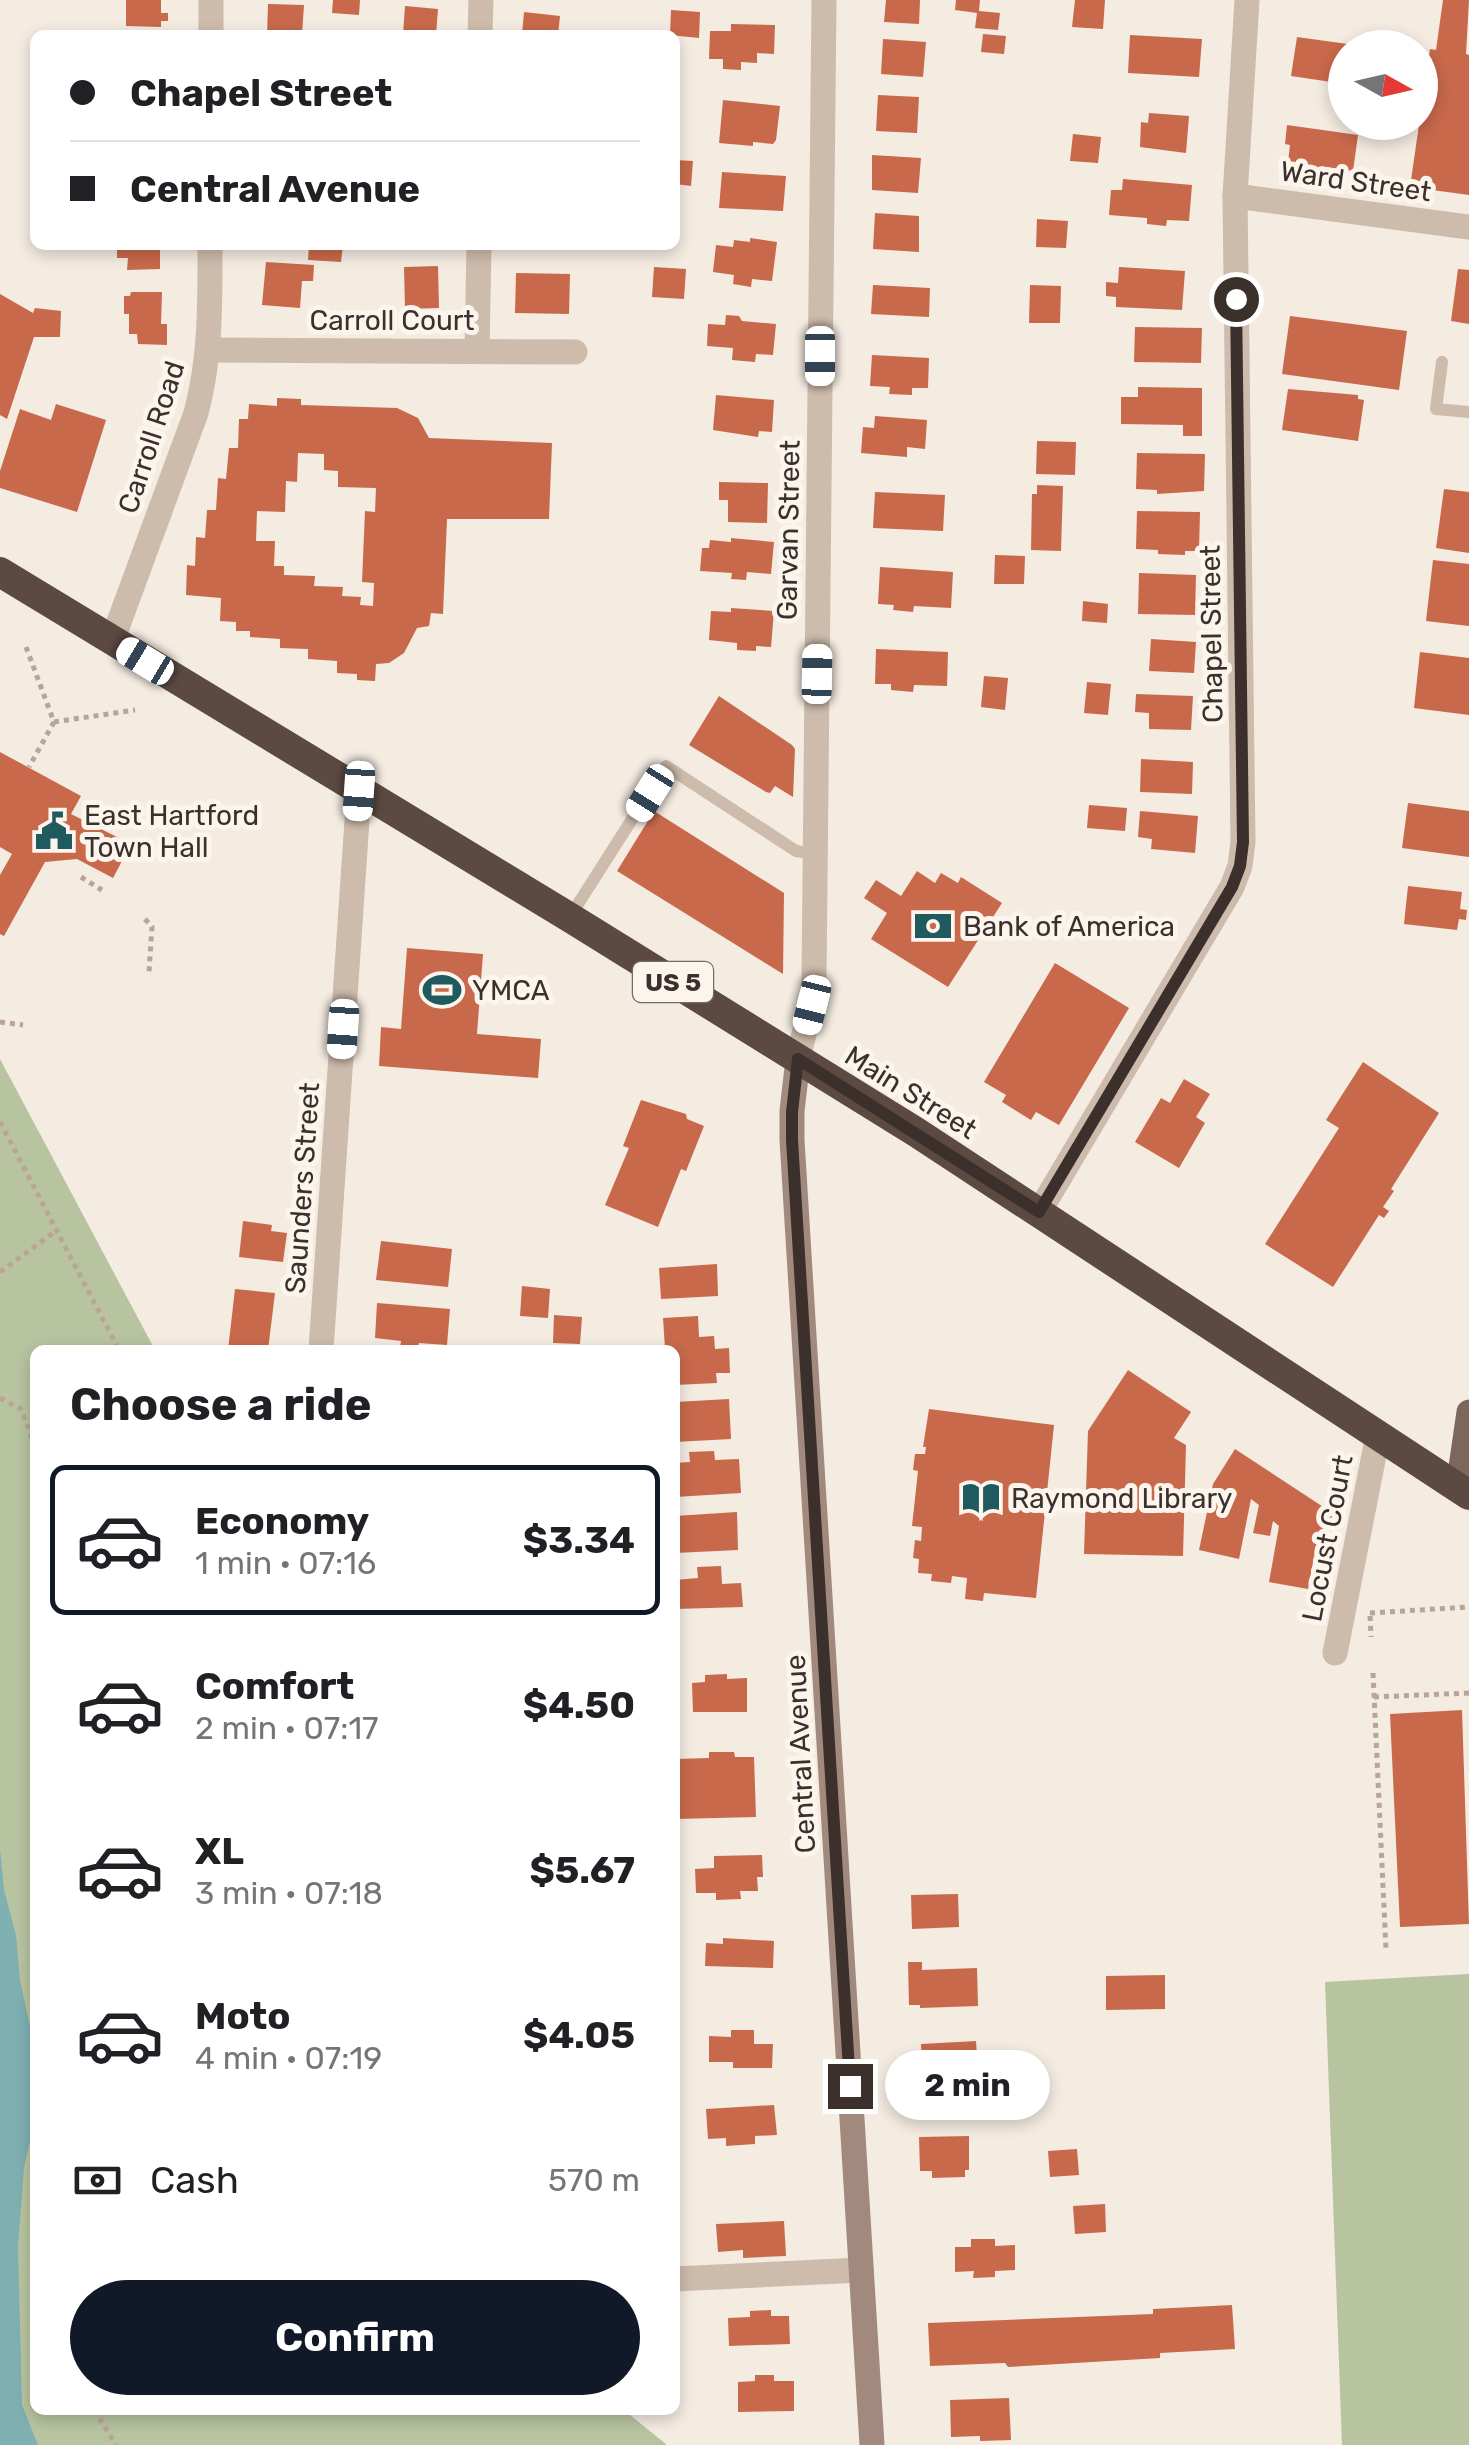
<!DOCTYPE html>
<meta charset="utf-8">
<style>
body{margin:0;font-family:Rubik,sans-serif;background:#f6f6f6;color:#202124;height:100vh;display:flex;flex-direction:column;font-size:38px;white-space:nowrap}
*{box-sizing:border-box;margin:0}
p{font-size:32px;color:#757577}
.icon{flex:none;width:55px;height:55px;fill:none;stroke:currentColor;stroke-width:2;stroke-linecap:round;stroke-linejoin:round}
.map{position:relative;flex:1;overflow:hidden}
.side{position:absolute;left:30px;top:1345px;width:650px;height:1070px;display:flex;flex-direction:column;background:#fff;border-radius:15px;box-shadow:0 5px 15px #0003}
.side>*{flex:none}
.guide{position:absolute;left:30px;top:30px;width:650px;height:220px;border-radius:15px;box-shadow:0 5px 15px #0003;display:grid;align-content:center;height:220px;padding:0 40px;background:#fff}
.needle{width:65px;rotate:98deg}
.buttons{position:absolute;left:1328px;top:30px;display:grid;gap:20px}
.buttons a{display:grid;place-items:center;width:110px;height:110px;border-radius:50%;background:#fff;box-shadow:0 5px 15px #0003;font-size:50px}
.end{position:absolute;width:45px;height:45px;margin:-22px;border:12px solid #3b302b;background:#fff;box-shadow:0 0 0 5px #fff}
.from{border-radius:50%}
.bubble{position:absolute;height:70px;border-radius:35px;background:#fff;box-shadow:0 5px 15px #0003;font-size:32px;font-weight:700;line-height:70px;text-align:center}
.car{position:absolute;width:30px;height:60px;margin:-30px -15px;border-radius:12px;box-shadow:0 0 8px 2px #0007;background:linear-gradient(#fff 24%,#345 0 40%,#fff 0 76%,#345 0 86%,#fff 0)}
.guide b{display:flex;align-items:center;gap:35px;height:95px;font-size:38px}
.guide b+b{border-top:2px solid #e0e0e0}
.guide i{width:25px;height:25px;background:#202124}
ul{padding:0;list-style:none}
li{display:flex;align-items:center;gap:30px;height:150px;margin:0 20px 15px;padding:0 20px;border:5px solid transparent;border-radius:15px}
li div{flex:1}
li b{display:block;font-size:38px}
li em{font-style:normal;font-weight:700}
li.active{border-color:#111827}
li>.icon{width:90px;height:90px;stroke-width:1.5}
h2{padding:0 40px;font-size:45px;line-height:120px}
.pay{display:flex;align-items:center;gap:25px;height:110px;padding:0 40px;font-size:38px}
.pay p{margin-inline-start:auto}
.cta{display:flex;gap:20px;margin-top:auto;padding:20px 40px}
.cta a{flex:1;height:115px;border-radius:60px;background:#111827;color:#fff;font-size:40px;font-weight:700;line-height:115px;text-align:center}
.map>svg:first-child{display:block}
.green{fill:#b8c4a0}
.water{fill:#7fb0b2}
.building{fill:#c8694b;fill-rule:evenodd}
.lines{fill:none;stroke-linecap:round;stroke-linejoin:round}
.path{stroke:#b9a596;stroke-width:5;stroke-dasharray:5 5;stroke-linecap:butt}
.lane{stroke:#cdbbac;stroke-width:12}
.street{stroke:#cdbbac;stroke-width:25}
.secondary{stroke:#a18a7d;stroke-width:25}
.primary{stroke:#7d675c;stroke-width:25}
.highway{stroke:#5c4a42;stroke-width:30}
.route{stroke:#3b302b;stroke-width:12}
.labels{text-anchor:middle;stroke-width:10;stroke-linejoin:round;paint-order:stroke}
.shield{fill:#fbf5ee;stroke:#756b66;stroke-width:2.5}
.shield-label{font-size:25px;font-weight:bold;fill:#3b302b}
.street-label{font-size:28px;fill:#3b302b;stroke:#fbf5ee}
.poi-label{font-size:28px;fill:#3b302b;stroke:#fbf5ee;text-anchor:start}
</style>
<div class="map">
<svg width="1469" height="2445" viewBox="0 0 1469 2445">
<rect width="100%" height="100%" fill="#f4ebe1"/>
<g class="green">
<polygon points="0,1059 155,1350 35,1350 35,2410 624,2410 667,2445 0,2445"/>
<polygon points="1469,1974 1469,2445 1342,2445 1325,1982"/>
</g>
<polygon class="water" points="0,1849 4,1890 16,1935 20,1980 35,2050 35,2117 24,2168 18,2246 22,2405 38,2445 0,2445"/>
<g class="building">
<polygon points="126,0 161,0 161,13 168,13 168,21 161,21 161,27 126,26"/>
<polygon points="333,0 360,0 359,15 332,13"/>
<polygon points="886,0 920,0 919,24 884,22"/>
<polygon points="956,0 980,0 979,11 1000,13 998,30 975,28 977,13 955,10"/>
<polygon points="1075,0 1105,0 1103,29 1072,27"/>
<polygon points="1443,0 1469,0 1466,54 1469,55 1469,195 1410,187 1430,49 1436,50"/>
<polygon points="268,4 304,5 302,35 267,35"/>
<polygon points="405,6 438,9 436,35 403,35"/>
<polygon points="671,10 700,12 699,38 670,35"/>
<polygon points="524,12 560,16 558,35 522,35"/>
<polygon points="731,24 775,25 774,54 757,53 757,63 741,62 741,70 723,69 723,59 709,59 710,31 731,31"/>
<polygon points="983,34 1006,36 1004,54 981,52"/>
<polygon points="1130,35 1202,39 1199,77 1128,73"/>
<polygon points="1297,37 1355,45 1345,48 1345,84 1291,76"/>
<polygon points="883,39 926,42 923,77 881,74"/>
<polygon points="878,95 919,97 917,133 876,131"/>
<polygon points="723,100 780,106 776,140 773,144 753,142 753,146 719,143"/>
<polygon points="1149,113 1189,116 1186,153 1140,147 1141,122 1148,123"/>
<polygon points="1287,125 1358,135 1353,171 1321,166 1320,172 1302,170 1303,164 1288,162 1290,145 1285,144"/>
<polygon points="1073,134 1101,137 1098,163 1070,161"/>
<polygon points="872,155 921,158 918,193 872,190"/>
<polygon points="675,160 693,161 691,186 675,184"/>
<polygon points="722,172 786,176 783,211 719,208"/>
<polygon points="1123,179 1192,185 1189,221 1167,220 1166,226 1147,224 1147,218 1109,215 1111,190 1122,190"/>
<polygon points="875,213 919,216 919,252 873,249"/>
<polygon points="1037,219 1068,221 1066,248 1036,247"/>
<polygon points="750,238 777,242 772,281 752,279 751,287 733,284 734,275 713,272 716,245 733,247 734,240 750,242"/>
<polygon points="117,245 160,245 160,269 127,270 128,258 117,258"/>
<polygon points="309,245 343,245 341,262 308,260"/>
<polygon points="266,262 314,265 313,281 302,281 300,308 262,305"/>
<polygon points="438,266 439,308 405,309 404,267"/>
<polygon points="654,267 686,269 684,299 652,297"/>
<polygon points="1119,267 1185,271 1182,310 1116,307 1116,297 1106,296 1106,282 1118,283"/>
<polygon points="1458,269 1469,270 1469,324 1451,321"/>
<polygon points="516,273 570,274 569,314 515,313"/>
<polygon points="873,285 930,288 929,317 871,314"/>
<polygon points="1030,285 1061,286 1060,323 1029,323"/>
<polygon points="131,292 162,292 161,324 167,324 167,345 138,344 137,334 129,334 129,314 124,314 124,296 130,296"/>
<polygon points="0,294 33,313 35,308 61,311 60,337 34,337 7,419 0,415"/>
<polygon points="726,315 739,316 742,321 776,324 773,355 756,354 755,362 732,360 733,348 707,346 708,324 725,325"/>
<polygon points="1290,316 1407,331 1399,390 1282,374"/>
<polygon points="1135,327 1202,328 1201,363 1134,362"/>
<polygon points="872,355 929,358 928,388 912,388 912,395 889,394 890,387 870,386"/>
<polygon points="1138,387 1202,388 1202,436 1183,436 1183,425 1121,424 1121,397 1138,397"/>
<polygon points="1288,389 1358,395 1358,399 1364,400 1358,441 1282,430"/>
<polygon points="716,395 774,400 772,432 759,431 758,437 713,430"/>
<path d="M 277,398 L 301,399 L 301,405 L 397,408 L 418,418 L 429,438 L 552,443 L 549,519 L 447,519 L 443,614 L 431,613 L 429,626 L 417,628 L 404,653 L 389,663 L 376,664 L 375,681 L 357,680 L 357,674 L 337,673 L 337,661 L 308,659 L 308,649 L 280,648 L 280,639 L 250,637 L 250,631 L 236,631 L 236,622 L 220,621 L 221,598 L 186,595 L 187,565 L 195,566 L 196,537 L 205,538 L 207,510 L 216,510 L 218,478 L 226,479 L 229,448 L 238,448 L 239,419 L 248,419 L 249,404 L 277,406 ZM 298,453 L 324,454 L 324,470 L 338,471 L 338,487 L 376,488 L 375,512 L 365,511 L 362,582 L 374,583 L 373,606 L 360,605 L 361,597 L 342,596 L 343,587 L 314,586 L 315,576 L 284,575 L 284,566 L 274,566 L 275,541 L 256,541 L 257,511 L 285,512 L 286,481 L 297,482 Z"/>
<polygon points="56,404 106,420 77,512 0,488 0,471 20,409 51,420"/>
<polygon points="875,416 927,420 925,449 907,447 907,457 861,453 863,427 874,428"/>
<polygon points="1037,441 1076,442 1075,475 1036,474"/>
<polygon points="1137,453 1205,454 1204,491 1157,494 1157,490 1136,489"/>
<polygon points="719,482 768,483 767,523 728,522 728,500 719,500"/>
<polygon points="1037,485 1063,486 1061,551 1031,550 1032,494 1037,494"/>
<polygon points="1444,489 1469,492 1469,553 1436,548"/>
<polygon points="875,492 945,495 943,531 873,528"/>
<polygon points="1137,511 1200,512 1199,551 1185,551 1185,555 1158,554 1158,550 1136,549"/>
<polygon points="731,538 774,542 771,574 747,572 746,580 731,579 732,573 700,571 702,548 709,548 710,540 731,542"/>
<polygon points="995,555 1025,556 1024,584 994,584"/>
<polygon points="1433,560 1469,564 1469,626 1426,621"/>
<polygon points="880,567 953,572 951,608 914,606 913,612 893,610 894,605 878,604"/>
<polygon points="1139,573 1196,575 1195,615 1138,614"/>
<polygon points="1083,601 1108,604 1107,623 1082,621"/>
<polygon points="731,608 774,611 771,647 756,646 756,651 737,650 737,643 709,640 711,611 731,612"/>
<polygon points="1151,639 1196,642 1194,673 1149,671"/>
<polygon points="876,649 948,652 947,686 914,685 913,692 891,690 891,684 875,684"/>
<polygon points="1420,652 1469,658 1469,715 1414,708"/>
<polygon points="984,676 1008,678 1005,710 981,707"/>
<polygon points="1087,682 1111,684 1108,715 1084,713"/>
<polygon points="1136,694 1193,696 1191,730 1149,729 1149,713 1135,712"/>
<polygon points="719,696 792,745 795,749 793,797 775,786 770,793 766,792 689,745"/>
<polygon points="0,752 81,796 71,814 131,844 113,878 77,859 45,862 4,936 0,934 0,875 12,854 0,847"/>
<polygon points="1141,759 1193,762 1192,794 1140,792"/>
<polygon points="1408,803 1469,811 1469,857 1402,848"/>
<polygon points="1089,805 1127,808 1125,831 1087,828"/>
<polygon points="654,811 784,893 783,974 617,871"/>
<polygon points="1140,811 1198,816 1195,853 1151,849 1152,839 1138,837"/>
<polygon points="917,871 935,883 941,873 958,883 961,877 1002,903 948,987 871,939 887,913 864,898 876,880 901,896"/>
<polygon points="1408,886 1462,892 1460,909 1467,910 1466,920 1459,919 1457,930 1404,924"/>
<polygon points="407,948 483,954 477,1034 541,1039 538,1078 379,1066 381,1027 401,1029"/>
<polygon points="1055,963 1129,1008 1059,1125 1036,1112 1031,1120 1002,1102 1006,1095 984,1082"/>
<polygon points="1363,1062 1439,1113 1391,1189 1394,1191 1383,1207 1389,1211 1384,1218 1379,1215 1333,1287 1265,1244 1339,1128 1326,1120"/>
<polygon points="1184,1079 1210,1094 1196,1117 1205,1123 1179,1168 1135,1142 1161,1098 1170,1103"/>
<polygon points="641,1100 686,1114 687,1119 704,1126 686,1171 681,1169 658,1227 605,1205 629,1148 623,1146"/>
<polygon points="243,1221 272,1225 271,1231 287,1233 283,1262 239,1257"/>
<polygon points="381,1241 452,1249 448,1287 376,1280"/>
<polygon points="717,1264 718,1296 661,1299 659,1268"/>
<polygon points="522,1286 550,1289 548,1318 520,1316"/>
<polygon points="235,1289 275,1293 268,1350 228,1350"/>
<polygon points="377,1303 450,1309 447,1345 419,1343 418,1349 400,1348 401,1341 375,1338"/>
<polygon points="554,1315 582,1317 580,1344 553,1343"/>
<polygon points="698,1316 699,1337 714,1336 715,1349 729,1348 730,1373 716,1373 717,1383 675,1385 675,1350 665,1348 663,1318"/>
<polygon points="1128,1370 1191,1412 1174,1438 1186,1445 1183,1556 1084,1554 1088,1431"/>
<polygon points="729,1399 731,1439 675,1442 675,1402"/>
<polygon points="929,1409 1054,1425 1036,1598 984,1593 983,1601 965,1599 967,1578 952,1576 951,1583 931,1581 932,1574 918,1573 919,1559 913,1558 915,1540 921,1541 922,1527 912,1526 918,1471 913,1470 915,1454 925,1454 926,1447 923,1447"/>
<polygon points="1235,1449 1334,1514 1317,1541 1308,1589 1269,1582 1279,1526 1273,1521 1270,1536 1253,1533 1259,1505 1251,1499 1239,1559 1199,1550 1213,1484"/>
<polygon points="714,1451 715,1460 739,1459 741,1493 675,1497 675,1463 690,1462 689,1452"/>
<polygon points="737,1512 738,1550 675,1553 675,1516"/>
<polygon points="721,1566 722,1584 741,1583 743,1607 675,1609 675,1580 698,1578 697,1567"/>
<polygon points="727,1674 727,1679 747,1678 747,1712 693,1712 692,1683 705,1682 705,1675"/>
<polygon points="1462,1710 1469,1924 1400,1927 1390,1714"/>
<polygon points="709,1752 734,1752 735,1757 754,1757 756,1817 675,1819 675,1759 709,1758"/>
<polygon points="762,1855 763,1877 757,1877 758,1891 740,1891 741,1899 716,1900 716,1893 696,1893 695,1869 714,1868 714,1856"/>
<polygon points="958,1894 959,1927 912,1929 911,1895"/>
<polygon points="723,1938 774,1941 773,1968 705,1966 706,1943 723,1944"/>
<polygon points="908,1962 922,1962 922,1970 977,1968 978,2006 920,2008 920,2005 909,2005"/>
<polygon points="1165,1975 1165,2009 1106,2010 1106,1976"/>
<polygon points="731,2030 754,2030 754,2044 773,2044 772,2068 733,2068 733,2062 709,2062 709,2036 731,2037"/>
<polygon points="976,2041 979,2090 924,2093 921,2044"/>
<polygon points="774,2105 777,2135 755,2136 755,2144 726,2146 726,2138 708,2139 706,2109"/>
<polygon points="969,2136 969,2170 965,2170 965,2177 932,2178 932,2171 920,2171 919,2137"/>
<polygon points="1077,2149 1079,2175 1050,2177 1048,2151"/>
<polygon points="1105,2204 1106,2232 1075,2234 1073,2206"/>
<polygon points="784,2221 786,2256 743,2258 743,2250 718,2252 716,2224"/>
<polygon points="971,2239 995,2239 995,2246 1015,2245 1015,2270 995,2271 995,2277 973,2278 974,2271 955,2272 955,2247 971,2247"/>
<polygon points="1232,2305 1235,2349 1160,2353 1160,2358 1008,2367 1005,2363 930,2366 928,2323 1153,2314 1153,2309"/>
<polygon points="771,2310 771,2316 789,2316 790,2344 729,2346 728,2318 750,2317 750,2311"/>
<polygon points="755,2375 774,2375 774,2381 794,2381 794,2411 738,2412 738,2382 755,2381"/>
<polygon points="1009,2398 1011,2440 980,2441 980,2436 951,2437 950,2400"/>
</g>
<g class="lines">
<g class="path">
<polyline points="26,647 54,722 29,767"/>
<polyline points="54,722 135,710"/>
<polyline points="81,877 102,890"/>
<polyline points="145,919 152,927 149,972"/>
<polyline points="0,1022 23,1025"/>
<polyline points="0,1122 119,1350"/>
<polyline points="0,1272 56,1231"/>
<polyline points="0,1398 21,1409 35,1446"/>
<polyline points="1370,1613 1469,1607"/>
<polyline points="1370,1616 1371,1637"/>
<polyline points="1373,1673 1386,1950"/>
<polyline points="1374,1697 1469,1693"/>
<polyline points="94,2410 116,2445"/>
</g>
<g class="lane">
<polyline points="1442,362 1436,409 1469,412"/>
<polyline points="571,915 666,766 796,851 815,854"/>
</g>
<g class="street">
<polyline points="211,35 211,0"/>
<polyline points="480,35 481,0"/>
<polyline points="1235,196 1469,227"/>
<polyline points="209,350 575,352"/>
<polyline points="477,350 479,245"/>
<path d="M 112,641 L 196,413 C 211,357 210,303 210,245"/>
<polyline points="798,1059 811,1005 814,978 824,0"/>
<polyline points="1039,1212 1232,887 1240,866 1243,842 1235,196 1247,0"/>
<polyline points="321,1350 359,791"/>
<polyline points="1335,1653 1378,1435"/>
<polyline points="675,2279 861,2270"/>
</g>
<polyline class="secondary" points="798,1059 792,1111 792,1140 872,2445"/>
<polyline class="primary" points="1458,1488 1469,1412"/>
<polyline class="highway" points="0,572 569,917 916,1132 1469,1495"/>
</g>
<g class="lines">
<polyline class="route" points="850,2086 792,1140 792,1112 798,1059 1039,1212 1232,887 1240,866 1243,842 1236,299"/>
</g>
<defs>
<g id="civic-bare" transform="scale(3)"><path d="M-.6-6.5H3V-4.5H.6V-3L4-1V1h2V6H-6V1h2V-1L-.6-3ZM-1.2 2.5V6h2.4V2.5Z" fill="#1f5a5e" stroke="#fbf5ee" stroke-width="2.5" paint-order="stroke"/></g>
<g id="bank-bare" transform="scale(3)"><path d="M-6-4H6V4H-6ZM0-2.3a2.3 2.3 0 1 0 0 4.6a2.3 2.3 0 1 0 0-4.6Z" fill="#1f5a5e" stroke="#fbf5ee" stroke-width="2.5" paint-order="stroke"/></g>
<g id="stadium-bare" transform="scale(3)"><path d="M0-5a6.5 5 0 1 0 0 10a6.5 5 0 1 0 0-10ZM-3.5-1.8h7v3.6h-7Z" fill="#1f5a5e" stroke="#fbf5ee" stroke-width="2.5" paint-order="stroke"/></g>
<g id="library-bare" transform="scale(3)"><path d="M-6-4Q-3-5.5-.7-3.5V5Q-3 3-6 4ZM6-4Q3-5.5 .7-3.5V5Q3 3 6 4Z" fill="#1f5a5e" stroke="#fbf5ee" stroke-width="2.5" paint-order="stroke"/></g>
</defs>
<g fill-rule="evenodd">
<use href="#civic-bare" x="54" y="831"/>
<use href="#bank-bare" x="933" y="926"/>
<use href="#stadium-bare" x="442" y="990"/>
<use href="#library-bare" x="981" y="1498"/>
</g>
<g class="labels">
<rect class="shield" x="633" y="962" width="80" height="40" rx="8"/>
<g class="shield-label">
<text x="673" y="991">US 5</text>
</g>
<g class="street-label">
<text transform="translate(1356 181) rotate(8)" y="10">Ward Street</text>
<text x="392" y="330">Carroll Court</text>
<text transform="translate(151 437) rotate(-72)" y="10">Carroll Road</text>
<text transform="translate(788 530) rotate(-89)" y="10">Garvan Street</text>
<text transform="translate(1211 634) rotate(-91)" y="10">Chapel Street</text>
<text transform="translate(911 1092) rotate(32)" y="10">Main Street</text>
<text transform="translate(302 1188) rotate(-86)" y="10">Saunders Street</text>
<text transform="translate(1327 1538) rotate(-79)" y="10">Locust Court</text>
<text transform="translate(800 1754) rotate(-93)" y="10">Central Avenue</text>
</g>
<g class="poi-label">
<text x="84" y="825">East Hartford<tspan x="84" dy="32">Town Hall</tspan></text>
<text x="963" y="936">Bank of America</text>
<text x="472" y="1000">YMCA</text>
<text x="1011" y="1508">Raymond Library</text>
</g>
</g>
</svg>
<div class="buttons">
<a><svg class="needle" viewBox="-14 -14 28 28"><path d="M0-13l5 13h-10z" fill="#e53935"/><path d="M0 13l5-13h-10z" fill="#757577"/></svg></a>
</div>
<i class="end from" style="left:1236px;top:299px"></i>
<i class="end" style="left:850px;top:2086px"></i>
<div class="bubble" style="left:885px;top:2050px;width:165px">2 min</div>
<i class="car" style="left:820px;top:356px;rotate:180deg"></i>
<i class="car" style="left:145px;top:661px;rotate:301deg"></i>
<i class="car" style="left:817px;top:674px;rotate:1deg"></i>
<i class="car" style="left:359px;top:791px;rotate:184deg"></i>
<i class="car" style="left:650px;top:793px;rotate:212deg"></i>
<i class="car" style="left:812px;top:1005px;rotate:194deg"></i>
<i class="car" style="left:343px;top:1029px;rotate:184deg"></i>
<div class="guide">
<b><i class="from"></i>Chapel Street</b>
<b><i></i>Central Avenue</b>
</div>
<section class="side">
<h2>Choose a ride</h2>
<ul>
<li class="active"><svg class="icon" aria-label="car" viewBox="0 0 24 24"><path d="M5 17H2v-5l4-1 3-4h7l3 4 3 1v5h-3M9 17h6M6 11h13"/><circle cx="7" cy="17" r="2"/><circle cx="17" cy="17" r="2"/></svg><div><b>Economy</b><p>1 min · 07:16</p></div><em>$3.34</em></li>
<li><svg class="icon" aria-label="car" viewBox="0 0 24 24"><path d="M5 17H2v-5l4-1 3-4h7l3 4 3 1v5h-3M9 17h6M6 11h13"/><circle cx="7" cy="17" r="2"/><circle cx="17" cy="17" r="2"/></svg><div><b>Comfort</b><p>2 min · 07:17</p></div><em>$4.50</em></li>
<li><svg class="icon" aria-label="car" viewBox="0 0 24 24"><path d="M5 17H2v-5l4-1 3-4h7l3 4 3 1v5h-3M9 17h6M6 11h13"/><circle cx="7" cy="17" r="2"/><circle cx="17" cy="17" r="2"/></svg><div><b>XL</b><p>3 min · 07:18</p></div><em>$5.67</em></li>
<li><svg class="icon" aria-label="car" viewBox="0 0 24 24"><path d="M5 17H2v-5l4-1 3-4h7l3 4 3 1v5h-3M9 17h6M6 11h13"/><circle cx="7" cy="17" r="2"/><circle cx="17" cy="17" r="2"/></svg><div><b>Moto</b><p>4 min · 07:19</p></div><em>$4.05</em></li>
</ul>
<div class="pay"><svg class="icon" aria-label="cash" viewBox="0 0 24 24"><path d="M3 7h18v10H3z"/><circle cx="12" cy="12" r="2"/></svg>Cash<p>570 m</p></div>
<div class="cta"><a>Confirm</a></div>
</section>
</div>
